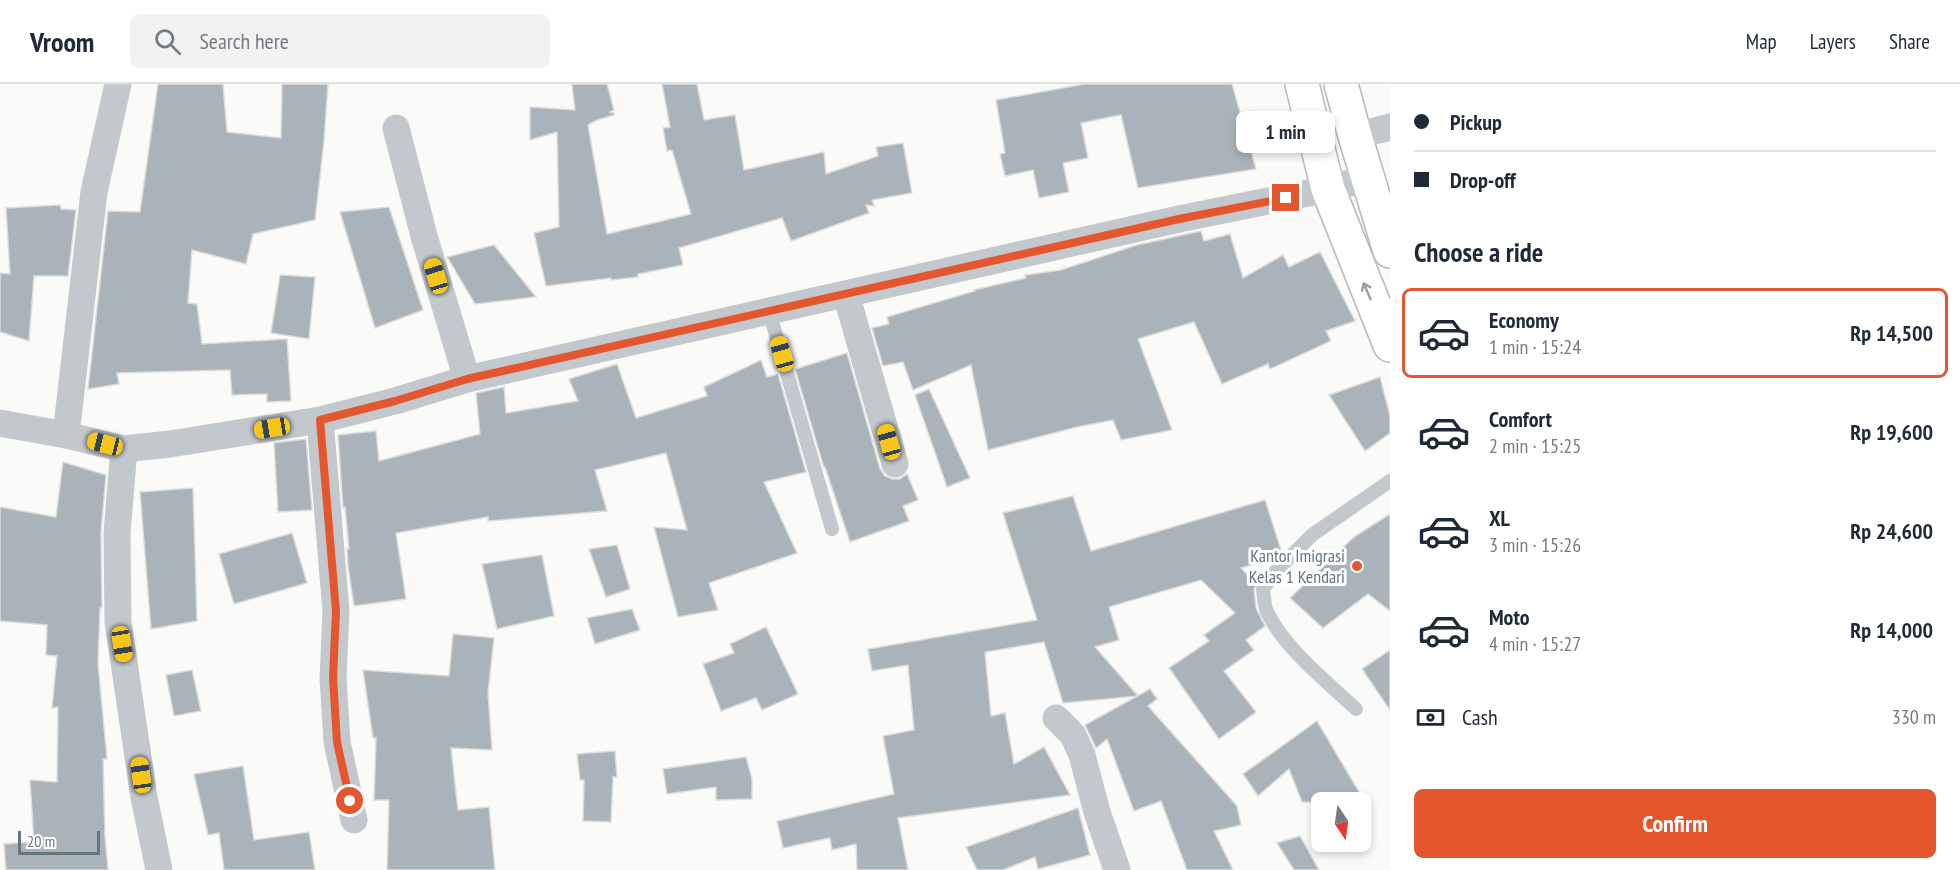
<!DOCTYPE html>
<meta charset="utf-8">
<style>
body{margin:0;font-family:"PT Sans Narrow",sans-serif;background:#f2f2f3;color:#1f2937;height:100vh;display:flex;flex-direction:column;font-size:22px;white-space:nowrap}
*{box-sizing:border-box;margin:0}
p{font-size:20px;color:#747a83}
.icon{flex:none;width:33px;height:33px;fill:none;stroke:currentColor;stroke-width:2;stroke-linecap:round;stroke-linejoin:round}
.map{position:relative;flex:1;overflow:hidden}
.details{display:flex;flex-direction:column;background:#fff;width:570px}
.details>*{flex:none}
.top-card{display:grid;align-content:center;height:132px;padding:0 24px;background:#fff}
.needle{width:39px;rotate:167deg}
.fabs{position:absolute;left:1311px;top:708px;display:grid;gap:12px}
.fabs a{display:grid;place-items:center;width:60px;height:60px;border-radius:9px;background:#fff;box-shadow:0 3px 9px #0003;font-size:30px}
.scale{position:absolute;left:18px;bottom:15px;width:82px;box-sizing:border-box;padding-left:6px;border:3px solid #657683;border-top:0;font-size:16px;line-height:21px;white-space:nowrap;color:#657683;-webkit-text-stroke:4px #fff;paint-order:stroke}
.end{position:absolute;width:27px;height:27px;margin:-14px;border:8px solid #e4572e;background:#fff;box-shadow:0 0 0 3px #fff}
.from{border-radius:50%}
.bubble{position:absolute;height:42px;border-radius:9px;background:#fff;box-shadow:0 3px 9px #0003;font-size:20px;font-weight:700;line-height:42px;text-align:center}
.car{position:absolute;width:18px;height:36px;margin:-18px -9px;border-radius:8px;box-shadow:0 0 4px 2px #0007;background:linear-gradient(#f5c518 24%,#345 0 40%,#f5c518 0 76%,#345 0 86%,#f5c518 0)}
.top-card b{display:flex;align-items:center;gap:21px;height:57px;font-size:22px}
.top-card b+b{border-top:2px solid #e0e1e3}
.top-card i{width:15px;height:15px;background:#1f2937}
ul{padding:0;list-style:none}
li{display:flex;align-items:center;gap:18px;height:90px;margin:0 12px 9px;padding:0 12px;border:3px solid transparent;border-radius:9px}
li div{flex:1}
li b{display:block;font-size:22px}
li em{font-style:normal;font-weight:700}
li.current{border-color:#e4572e}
li>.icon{width:54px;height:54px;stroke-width:1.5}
h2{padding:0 24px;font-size:27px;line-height:72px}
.pay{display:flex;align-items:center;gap:15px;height:66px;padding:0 24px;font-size:22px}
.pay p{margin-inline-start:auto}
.action{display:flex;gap:12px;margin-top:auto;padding:12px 24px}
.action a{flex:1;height:69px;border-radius:9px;background:#e4572e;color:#fff;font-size:24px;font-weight:700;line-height:69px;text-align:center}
header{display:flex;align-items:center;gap:36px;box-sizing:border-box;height:84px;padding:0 30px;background:#fff;border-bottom:2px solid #e0e1e3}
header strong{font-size:28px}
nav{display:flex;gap:33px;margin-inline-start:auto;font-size:21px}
.search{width:420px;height:54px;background:#f2f2f3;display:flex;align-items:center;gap:15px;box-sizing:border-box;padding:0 21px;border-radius:9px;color:#747a83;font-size:22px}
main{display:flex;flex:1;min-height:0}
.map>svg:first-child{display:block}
.building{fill:#aab3b9;stroke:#dcdcda;stroke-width:1.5}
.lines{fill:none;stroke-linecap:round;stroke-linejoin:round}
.trunk-casing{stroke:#b4b9bd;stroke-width:36}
.service{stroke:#c3c8cc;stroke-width:14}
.minor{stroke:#c3c8cc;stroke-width:27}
.trunk{stroke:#fff;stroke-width:33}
.oneway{stroke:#939fa8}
.route{stroke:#e4572e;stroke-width:8}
.poi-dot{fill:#e4572e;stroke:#fff;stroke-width:2}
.labels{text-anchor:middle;stroke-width:6;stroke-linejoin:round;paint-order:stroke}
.poi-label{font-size:18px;fill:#657683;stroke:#fff;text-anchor:end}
</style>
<header>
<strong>Vroom</strong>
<div class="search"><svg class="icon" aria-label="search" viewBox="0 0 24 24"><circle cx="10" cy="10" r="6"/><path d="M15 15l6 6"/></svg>Search here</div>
<nav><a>Map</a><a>Layers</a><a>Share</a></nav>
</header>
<main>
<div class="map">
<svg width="1390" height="786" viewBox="0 0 1390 786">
<rect width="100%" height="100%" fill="#fafaf8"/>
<g class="building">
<polygon points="158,0 223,0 227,48 281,54 282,0 328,0 324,57 315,136 253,150 246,180 192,166 188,219 197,220 202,260 287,255 291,317 267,318 267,310 232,311 230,286 117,289 119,300 88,305 108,127 140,128"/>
<polygon points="572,0 607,0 614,26 610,28 614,29 614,31 597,36 588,41 607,150 691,130 672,66 667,67 663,44 670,43 662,0 697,0 704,36 735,31 744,86 824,68 826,90 878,72 876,63 903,59 912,109 872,116 874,122 866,121 869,129 791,157 782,134 679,164 683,181 638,190 638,193 611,196 611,194 546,202 534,149 559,143 557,48 530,56 530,23 575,26"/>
<polygon points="1085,0 1232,0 1256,85 1138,104 1121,31 1081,39 1088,74 1063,79 1069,108 1039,114 1033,86 1005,92 1000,70 1005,69 996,16"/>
<polygon points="60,121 61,125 76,126 68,192 34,192 29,257 0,248 0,189 10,190 6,124"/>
<polygon points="389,123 423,226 375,244 340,128"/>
<polygon points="1201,147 1204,157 1230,150 1243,194 1283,171 1289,183 1320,168 1355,237 1326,247 1331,257 1270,285 1268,280 1222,300 1194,238 1138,255 1172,346 1121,356 1113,336 1077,343 988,366 971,281 913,306 903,278 883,282 872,244 889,240 887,233 975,207 974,206 1026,194 1025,191 1061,186 1137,161"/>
<polygon points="494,161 536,213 475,220 447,173"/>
<polygon points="280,191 315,193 309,255 271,249"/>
<polygon points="847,269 880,385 885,392 892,395 900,395 907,390 918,416 903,422 909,437 850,458 825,383 824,384 795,285"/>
<polygon points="761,276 767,293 778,290 806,388 764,398 797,469 709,499 718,526 678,533 654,443 687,446 666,369 595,386 607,427 488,437 488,433 396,449 406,515 354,522 348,482 347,465 349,465 345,423 343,424 338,351 376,347 379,377 480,350 476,309 504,303 506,329 578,317 569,295 617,280 636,334 707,312 704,303"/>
<polygon points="1380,293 1390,332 1390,349 1365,367 1329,311"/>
<polygon points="929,305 970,394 947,403 915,311"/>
<polygon points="306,355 312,426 278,428 274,359"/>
<polygon points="63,378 106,391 101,448 102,524 100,524 98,580 107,675 103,675 105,753 108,786 6,786 4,760 34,758 30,696 57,698 58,623 52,624 57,572 46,571 47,541 0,537 0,423 56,433"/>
<polygon points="193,404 197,537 151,545 140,408"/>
<polygon points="1073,412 1091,467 1265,416 1282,469 1276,474 1241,484 1256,500 1254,506 1256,524 1265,542 1246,556 1254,566 1224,587 1256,628 1219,655 1169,584 1209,557 1204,551 1235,529 1201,496 1109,523 1119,556 1095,563 1138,612 1063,619 1044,558 985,568 991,632 1005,629 1014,680 1044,663 1070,711 898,734 908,786 857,786 856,760 832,766 830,754 783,764 777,737 894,710 883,652 914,646 908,581 872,587 868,565 1037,536 1003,429"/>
<polygon points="1390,430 1390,527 1368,510 1323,544 1290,514 1354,453"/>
<polygon points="292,449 307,499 234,520 219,470"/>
<polygon points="617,461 630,505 606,513 589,465"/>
<polygon points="542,471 554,532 497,545 482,480"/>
<polygon points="632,525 640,546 595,560 587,534"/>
<polygon points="766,543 798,610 762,626 756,614 721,627 703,580 734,569 730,560"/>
<polygon points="453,550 494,554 488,609 492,666 451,664 458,726 489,723 495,786 387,786 389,716 374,716 376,654 373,654 363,586 449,592"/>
<polygon points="1390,566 1390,626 1362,585"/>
<polygon points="192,586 201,627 174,632 166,591"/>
<polygon points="1150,605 1157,615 1148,622 1237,722 1241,741 1214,747 1233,786 1187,786 1161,717 1134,727 1107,655 1096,664 1085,641"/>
<polygon points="1317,637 1365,718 1302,718 1289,685 1258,712 1243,690"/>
<polygon points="615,667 617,693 613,693 611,738 583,737 584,696 580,696 577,670"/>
<polygon points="746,673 752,695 752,715 716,716 716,703 667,710 663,685"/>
<polygon points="243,682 254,756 309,748 315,786 224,786 219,749 208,751 194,690"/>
<polygon points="1078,724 1090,771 1038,785 1035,773 1003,786 977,786 966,763"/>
<polygon points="1300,752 1319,786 1294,786 1277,759"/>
</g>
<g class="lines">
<g class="trunk-casing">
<g id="trunk">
<polyline points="1302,0 1328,105 1390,261"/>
<polyline points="1341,0 1355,52 1390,167"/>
</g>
</g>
<g class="service">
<polyline points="769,227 832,445"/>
<path d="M 1356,625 C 1325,596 1286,566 1267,528 C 1264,521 1264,512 1263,505 L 1276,487 L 1312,451 L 1390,397"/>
</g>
<g class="minor">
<polyline points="396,44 424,152 467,295"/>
<polyline points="1355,52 1390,43"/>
<polyline points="846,210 895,380"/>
<polyline points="320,336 336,527 333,594 337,658 354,736"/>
<polyline points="0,339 66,351 124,365 170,360 320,336 395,317 467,295 1179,135 1328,105 1368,94"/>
<polyline points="66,351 94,108 118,0"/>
<polyline points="124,365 117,449 118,538 144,713 159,786"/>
<polyline points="1056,634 1073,651 1082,671 1097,728 1117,786"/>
</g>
<use href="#trunk" class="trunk"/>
</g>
<defs><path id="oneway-shaft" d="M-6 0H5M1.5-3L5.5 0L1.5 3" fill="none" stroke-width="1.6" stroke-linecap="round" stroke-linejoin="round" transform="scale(1.5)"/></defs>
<use class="oneway" href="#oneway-shaft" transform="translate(1367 207) rotate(-113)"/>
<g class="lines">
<polyline class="route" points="350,717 337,658 333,594 336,527 320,336 395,317 467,295 1179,135 1286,114"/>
</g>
<circle class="poi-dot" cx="1357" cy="482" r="6"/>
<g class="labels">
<g class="poi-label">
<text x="1345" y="478">Kantor Imigrasi<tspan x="1345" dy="21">Kelas 1 Kendari</tspan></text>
</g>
</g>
</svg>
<div class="fabs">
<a><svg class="needle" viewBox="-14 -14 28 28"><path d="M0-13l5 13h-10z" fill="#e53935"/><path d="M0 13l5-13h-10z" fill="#747a83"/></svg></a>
</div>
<div class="scale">20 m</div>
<i class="end from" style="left:350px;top:717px"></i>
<i class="end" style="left:1286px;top:114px"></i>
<div class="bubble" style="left:1236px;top:27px;width:99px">1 min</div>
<i class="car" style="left:436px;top:192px;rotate:343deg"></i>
<i class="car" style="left:782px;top:270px;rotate:344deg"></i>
<i class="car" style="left:272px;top:344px;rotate:261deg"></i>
<i class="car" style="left:889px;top:358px;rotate:344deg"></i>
<i class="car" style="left:105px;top:360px;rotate:284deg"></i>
<i class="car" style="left:122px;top:560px;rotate:171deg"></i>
<i class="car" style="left:141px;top:691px;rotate:352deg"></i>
</div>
<section class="details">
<div class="top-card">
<b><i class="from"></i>Pickup</b>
<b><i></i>Drop-off</b>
</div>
<h2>Choose a ride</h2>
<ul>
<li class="current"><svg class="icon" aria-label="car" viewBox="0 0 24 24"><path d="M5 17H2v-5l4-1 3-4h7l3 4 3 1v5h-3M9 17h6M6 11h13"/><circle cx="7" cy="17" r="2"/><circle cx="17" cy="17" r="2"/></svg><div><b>Economy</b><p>1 min · 15:24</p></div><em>Rp 14,500</em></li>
<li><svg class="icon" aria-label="car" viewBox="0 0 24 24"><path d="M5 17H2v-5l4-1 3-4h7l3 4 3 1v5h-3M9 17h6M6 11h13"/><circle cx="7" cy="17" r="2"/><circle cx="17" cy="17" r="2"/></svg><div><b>Comfort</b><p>2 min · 15:25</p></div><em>Rp 19,600</em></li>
<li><svg class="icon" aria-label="car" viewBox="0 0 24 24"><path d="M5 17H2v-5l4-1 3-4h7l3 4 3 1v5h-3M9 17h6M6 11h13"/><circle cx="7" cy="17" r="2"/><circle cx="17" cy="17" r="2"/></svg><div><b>XL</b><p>3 min · 15:26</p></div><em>Rp 24,600</em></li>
<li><svg class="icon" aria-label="car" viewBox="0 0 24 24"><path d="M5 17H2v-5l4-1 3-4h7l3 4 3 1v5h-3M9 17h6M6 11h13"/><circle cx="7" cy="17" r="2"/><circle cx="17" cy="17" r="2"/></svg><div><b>Moto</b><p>4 min · 15:27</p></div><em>Rp 14,000</em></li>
</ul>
<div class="pay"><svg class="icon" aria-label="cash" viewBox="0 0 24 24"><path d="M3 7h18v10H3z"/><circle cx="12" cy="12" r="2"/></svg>Cash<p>330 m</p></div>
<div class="action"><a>Confirm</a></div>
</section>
</main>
